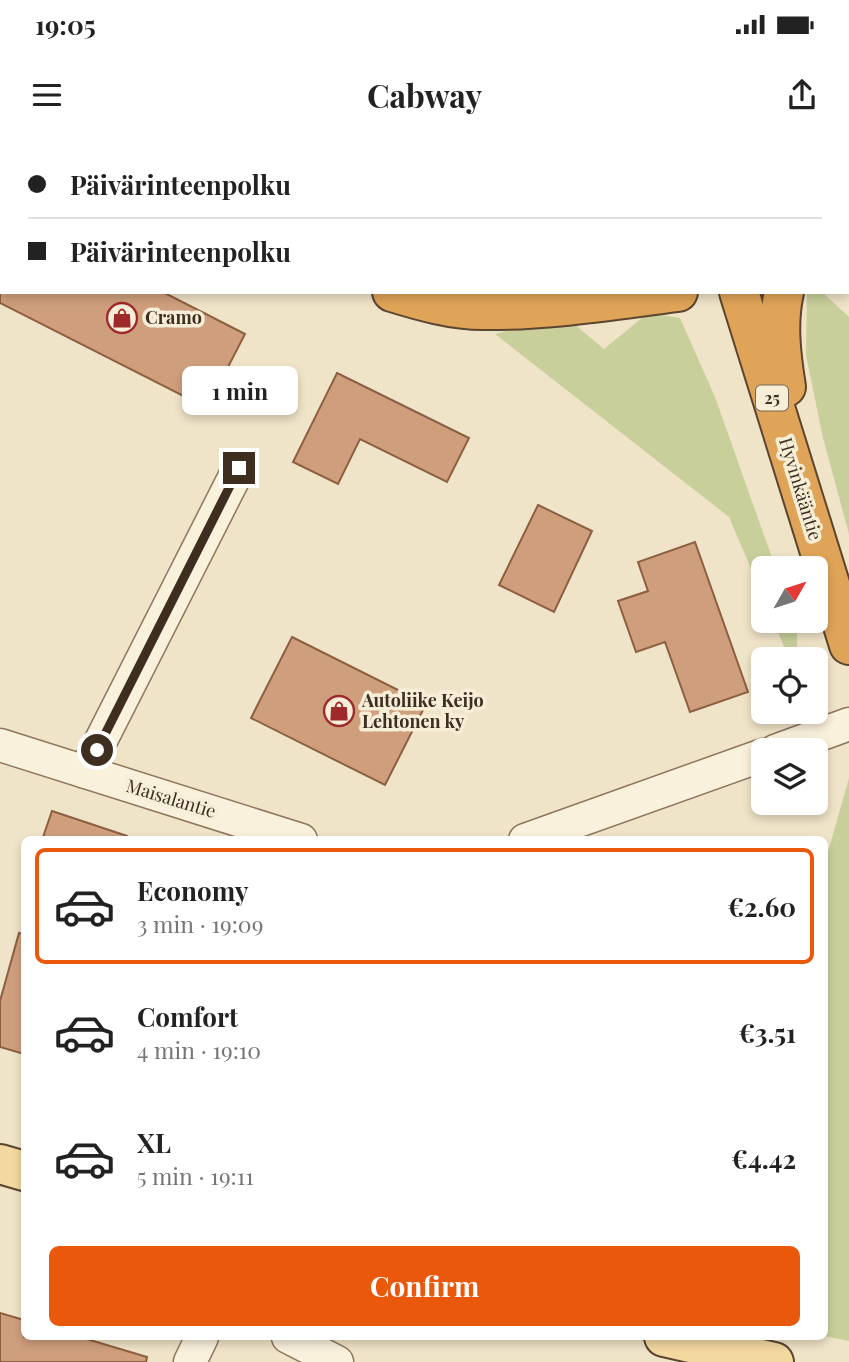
<!DOCTYPE html>
<meta charset="utf-8">
<style>
body{margin:0;font-family:"Playfair Display",serif;background:#f2f2f2;color:#222;height:100vh;display:flex;flex-direction:column;font-size:26px;white-space:nowrap}
*{box-sizing:border-box;margin:0}
p{font-size:23px;color:#767676}
.icon{flex:none;width:38px;height:38px;fill:none;stroke:currentColor;stroke-width:2;stroke-linecap:round;stroke-linejoin:round}
.map{position:relative;flex:1;overflow:hidden}
.sheet{position:absolute;left:21px;top:696px;width:807px;height:504px;display:flex;flex-direction:column;background:#fff;border-radius:10px;box-shadow:0 4px 10px #0003}
.sheet>*{flex:none}
.top-card{position:absolute;left:0px;top:0px;width:850px;height:154px;box-shadow:0 4px 10px #0003;display:grid;align-content:center;height:154px;padding:0 28px;background:#fff}
.needle{width:46px;rotate:51deg}
.buttons{position:absolute;left:751px;top:416px;display:grid;gap:14px}
.buttons a{display:grid;place-items:center;width:77px;height:77px;border-radius:10px;background:#fff;box-shadow:0 4px 10px #0003;font-size:35px}
.end{position:absolute;width:32px;height:32px;margin:-16px;border:9px solid #3d2e20;background:#fff;box-shadow:0 0 0 4px #fff}
.from{border-radius:50%}
.bubble{position:absolute;height:49px;border-radius:10px;background:#fff;box-shadow:0 4px 10px #0003;font-size:23px;font-weight:700;line-height:49px;text-align:center}
.top-card b{display:flex;align-items:center;gap:24px;height:66px;font-size:26px}
.top-card b+b{border-top:2px solid #e0e0e0}
.top-card i{width:18px;height:18px;background:#222}
ul{padding:12px 0 0;list-style:none}
li{display:flex;align-items:center;gap:21px;height:116px;margin:0 14px 10px;padding:0 14px;border:4px solid transparent;border-radius:10px}
li div{flex:1}
li b{display:block;font-size:26px}
li em{font-style:normal;font-weight:700}
li.selected{border-color:#ea580c}
li>.icon{width:63px;height:63px;stroke-width:1.5}
.button{display:flex;gap:14px;margin-top:auto;padding:14px 28px}
.button a{flex:1;height:80px;border-radius:10px;background:#ea580c;color:#fff;font-size:28px;font-weight:700;line-height:80px;text-align:center}
.status{display:flex;justify-content:space-between;align-items:center;height:49px;padding:0 35px;background:#fff;direction:ltr}
.status svg{height:19px;fill:currentColor}
header{display:flex;justify-content:space-between;align-items:center;height:91px;padding:0 28px;background:#fff;font-size:32px;font-weight:700}
.map>svg:first-child{display:block}
.green{fill:#c9cf9b}
.building{fill:#cf9f7d;stroke:#8d5f41;stroke-width:2}
.lines{fill:none;stroke-linecap:round;stroke-linejoin:round}
.minor-casing{stroke:#8d765c;stroke-width:35}
.major-casing{stroke:#5b4430;stroke-width:42}
.highway-casing{stroke:#5b4430;stroke-width:42}
.minor{stroke:#faf1dc;stroke-width:32}
.major{stroke:#f3d9a0;stroke-width:38}
.highway{stroke:#e0a458;stroke-width:38}
.route{stroke:#3d2e20;stroke-width:9}
.labels{text-anchor:middle;stroke-width:7;stroke-linejoin:round;paint-order:stroke}
.shield{fill:#f7eed8;stroke:#756857;stroke-width:2}
.shield-label{font-size:16px;font-weight:bold;fill:#3d2e20}
.poi-label{font-size:18px;font-weight:bold;fill:#3d2e20;stroke:#f7eed8;text-anchor:start}
.street-label{font-size:18px;fill:#3d2e20;stroke:#f7eed8}
</style>
<div class="status"><b>19:05</b><svg viewBox="0 0 49 12"><path d="M0 12V9h3v3zM5 12V6h3v6zM10 12V3h3v9zM15 12V0h3v12zM26 1h20v11H26zM47 4h2v5h-2z"/></svg></div>
<header><svg class="icon" aria-label="menu" viewBox="0 0 24 24"><path d="M4 6h16M4 12h16M4 18h16"/></svg>Cabway<svg class="icon" aria-label="share" viewBox="0 0 24 24"><path d="M12 15V3M7 8l5-5 5 5M5 13v7h14v-7"/></svg></header>
<div class="map">
<svg width="849" height="1222" viewBox="0 0 849 1222">
<rect width="100%" height="100%" fill="#f0e4c8"/>
<g class="green">
<rect x="415" y="0" width="189" height="2"/>
<polygon points="807,152 822,152 849,177 849,394 823,298 806,215"/>
<polygon points="648,173 680,178 715,257 776,429 763,429 763,457 729,377 495,194 510,190 574,184 604,209"/>
<polygon points="773,481 794,481 797,488 797,520 790,520"/>
<polygon points="849,638 849,1201 824,1196 824,726"/>
</g>
<g class="building">
<polygon points="0,152 163,152 245,194 207,268 0,163"/>
<polygon points="337,233 469,298 447,342 360,299 338,344 293,322"/>
<polygon points="538,365 592,391 554,472 499,445"/>
<polygon points="695,402 748,552 690,572 665,502 636,512 618,461 648,451 638,422"/>
<polygon points="292,497 426,564 385,645 251,578"/>
<polygon points="52,671 127,696 126,700 42,700"/>
<polygon points="19,793 24,794 24,914 0,907 0,861"/>
<polygon points="0,1173 24,1180 24,1197 80,1197 147,1217 146,1222 0,1222"/>
</g>
<g class="lines">
<g class="minor-casing">
<g id="minor">
<polyline points="0,605 301,700"/>
<polyline points="775,611 849,584"/>
<polyline points="85,632 239,328"/>
<polyline points="525,700 763,615"/>
<polyline points="288,1197 337,1222"/>
<polyline points="190,1222 202,1197"/>
</g>
</g>
<g class="major-casing">
<g id="major">
<polyline points="0,1024 24,1031"/>
<polyline points="664,1197 774,1222"/>
</g>
</g>
<g class="highway-casing">
<g id="highway">
<polyline points="156,0 159,2"/>
<polyline points="246,0 247,2"/>
<polyline points="698,0 698,2"/>
<path d="M 392,152 C 421,161 453,170 483,170 C 548,171 614,160 678,152"/>
<polyline points="739,152 849,505"/>
<path d="M 784,152 C 777,183 781,216 786,247"/>
</g>
</g>
<use href="#minor" class="minor"/>
<use href="#major" class="major"/>
<use href="#highway" class="highway"/>
</g>
<g class="lines">
<polyline class="route" points="97,610 239,328"/>
</g>
<defs>
<g id="shop-ring" transform="scale(1.575)"><circle r="9.5" fill="#f7eed8" stroke="#9e2a2b" stroke-width="1.5"/><path d="M-5-2.5h2.3a2.7 3.5 0 0 1 5.4 0H5L5.5 6h-11ZM-1.5-2.5h3a1.5 2.3 0 0 0-3 0Z" fill="#9e2a2b"/></g>
</defs>
<g fill-rule="evenodd">
<use href="#shop-ring" x="122" y="178"/>
<use href="#shop-ring" x="339" y="571"/>
</g>
<g class="labels">
<rect class="shield" x="756" y="245.5" width="32" height="25" rx="5"/>
<g class="shield-label">
<text x="772" y="264">25</text>
</g>
<g class="poi-label">
<text x="145" y="184">Cramo</text>
<text x="362" y="567">Autoliike Keijo<tspan x="362" dy="21">Lehtonen ky</tspan></text>
</g>
<g class="street-label">
<text transform="translate(800 349) rotate(73)" y="6">Hyvinkääntie</text>
<text transform="translate(171 659) rotate(17)" y="6">Maisalantie</text>
</g>
</g>
</svg>
<div class="buttons">
<a><svg class="needle" viewBox="-14 -14 28 28"><path d="M0-13l5 13h-10z" fill="#e53935"/><path d="M0 13l5-13h-10z" fill="#767676"/></svg></a>
<a><svg class="icon" aria-label="locate" viewBox="0 0 24 24"><circle cx="12" cy="12" r="6"/><path d="M12 2v4M12 18v4M2 12h4M18 12h4"/></svg></a>
<a><svg class="icon" aria-label="layers" viewBox="0 0 24 24"><path d="M12 4l9 5-9 5-9-5zM3 14l9 5 9-5"/></svg></a>
</div>
<i class="end from" style="left:97px;top:610px"></i>
<i class="end" style="left:239px;top:328px"></i>
<div class="bubble" style="left:182px;top:226px;width:116px">1 min</div>
<div class="top-card">
<b><i class="from"></i>Päivärinteenpolku</b>
<b><i></i>Päivärinteenpolku</b>
</div>
<section class="sheet">
<ul>
<li class="selected"><svg class="icon" aria-label="car" viewBox="0 0 24 24"><path d="M5 17H2v-5l4-1 3-4h7l3 4 3 1v5h-3M9 17h6M6 11h13"/><circle cx="7" cy="17" r="2"/><circle cx="17" cy="17" r="2"/></svg><div><b>Economy</b><p>3 min · 19:09</p></div><em>€2.60</em></li>
<li><svg class="icon" aria-label="car" viewBox="0 0 24 24"><path d="M5 17H2v-5l4-1 3-4h7l3 4 3 1v5h-3M9 17h6M6 11h13"/><circle cx="7" cy="17" r="2"/><circle cx="17" cy="17" r="2"/></svg><div><b>Comfort</b><p>4 min · 19:10</p></div><em>€3.51</em></li>
<li><svg class="icon" aria-label="car" viewBox="0 0 24 24"><path d="M5 17H2v-5l4-1 3-4h7l3 4 3 1v5h-3M9 17h6M6 11h13"/><circle cx="7" cy="17" r="2"/><circle cx="17" cy="17" r="2"/></svg><div><b>XL</b><p>5 min · 19:11</p></div><em>€4.42</em></li>
</ul>
<div class="button"><a>Confirm</a></div>
</section>
</div>
